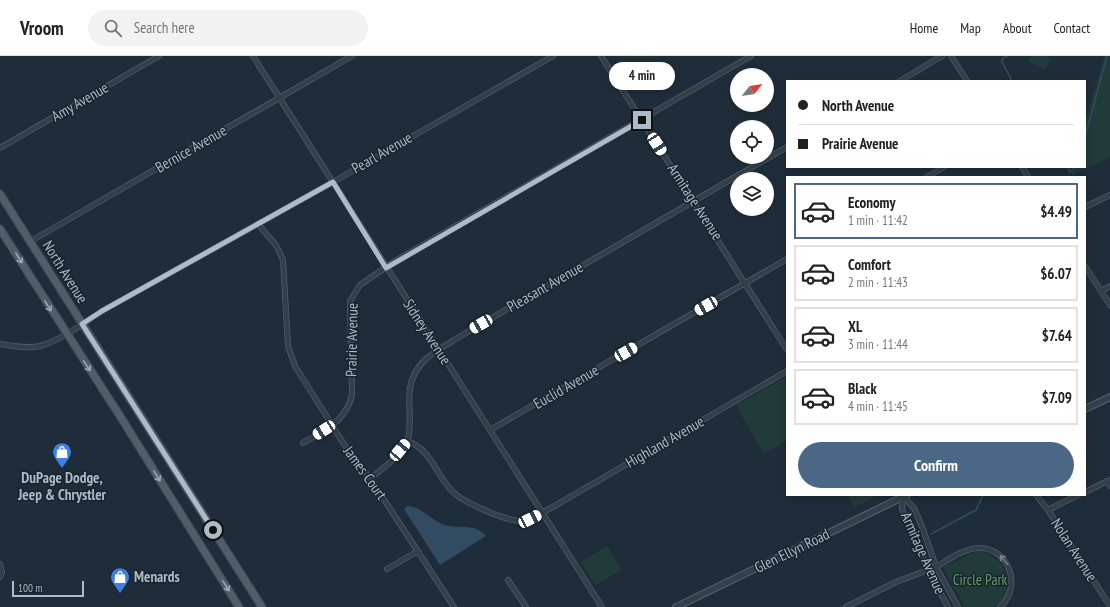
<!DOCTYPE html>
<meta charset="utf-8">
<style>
body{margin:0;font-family:"PT Sans Narrow",sans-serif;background:#f2f2f2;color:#222;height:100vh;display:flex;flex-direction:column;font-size:15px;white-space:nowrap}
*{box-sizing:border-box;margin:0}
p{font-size:13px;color:#767676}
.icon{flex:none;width:22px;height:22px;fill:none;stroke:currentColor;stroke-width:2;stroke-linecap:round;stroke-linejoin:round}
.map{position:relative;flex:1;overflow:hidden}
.details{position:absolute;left:786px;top:120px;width:300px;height:320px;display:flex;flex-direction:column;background:#fff;border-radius:0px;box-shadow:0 2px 6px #0003}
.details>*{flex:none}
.hud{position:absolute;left:786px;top:24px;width:300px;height:88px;border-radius:0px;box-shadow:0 2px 6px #0003;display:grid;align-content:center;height:88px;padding:0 12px;background:#fff}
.needle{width:26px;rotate:60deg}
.tools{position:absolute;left:730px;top:12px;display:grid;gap:8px}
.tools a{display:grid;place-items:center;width:44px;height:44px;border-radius:50%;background:#fff;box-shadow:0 2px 6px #0003;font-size:20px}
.scale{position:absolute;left:12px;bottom:10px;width:72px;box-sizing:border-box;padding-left:4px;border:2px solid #adbac7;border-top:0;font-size:11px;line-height:14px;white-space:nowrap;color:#adbac7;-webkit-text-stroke:3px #18242e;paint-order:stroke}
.end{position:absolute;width:18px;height:18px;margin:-9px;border:5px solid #adbac7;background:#111;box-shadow:0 0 0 2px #111}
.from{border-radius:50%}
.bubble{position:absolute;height:28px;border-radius:14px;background:#fff;box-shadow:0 2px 6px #0003;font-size:13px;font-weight:600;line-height:28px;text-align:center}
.car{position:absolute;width:12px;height:24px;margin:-12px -6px;border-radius:5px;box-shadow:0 0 3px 1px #0007;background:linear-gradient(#fff 24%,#345 0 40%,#fff 0 76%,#345 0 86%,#fff 0)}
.hud b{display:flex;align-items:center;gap:14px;height:38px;font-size:15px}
.hud b+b{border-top:1px solid #e0e0e0}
.hud i{width:10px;height:10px;background:#222}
ul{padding:7px 0 0;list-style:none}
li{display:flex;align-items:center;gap:12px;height:56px;margin:0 8px 6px;padding:0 4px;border:2px solid #e0e0e0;border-radius:0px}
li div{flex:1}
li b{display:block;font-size:15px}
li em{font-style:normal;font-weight:600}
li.active{border-color:#4a6885}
li>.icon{width:36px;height:36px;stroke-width:1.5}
.primary-button{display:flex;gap:8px;margin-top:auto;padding:8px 12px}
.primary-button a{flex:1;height:46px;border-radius:24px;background:#4a6885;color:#fff;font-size:16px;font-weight:600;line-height:46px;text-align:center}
header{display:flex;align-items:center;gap:24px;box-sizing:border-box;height:56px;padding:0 20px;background:#fff;border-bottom:1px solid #e0e0e0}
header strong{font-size:19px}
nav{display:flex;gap:22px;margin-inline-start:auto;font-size:14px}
.search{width:280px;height:36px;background:#f2f2f2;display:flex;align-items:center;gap:10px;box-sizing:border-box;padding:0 14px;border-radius:22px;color:#767676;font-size:15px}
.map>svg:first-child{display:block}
.green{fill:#213b3a}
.water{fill:#314c62}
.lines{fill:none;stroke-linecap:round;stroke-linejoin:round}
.stream{stroke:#314c62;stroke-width:1.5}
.minor-casing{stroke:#505d68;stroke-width:6}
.tertiary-casing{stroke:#505d68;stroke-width:8}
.primary-casing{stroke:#3c4853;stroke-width:9}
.minor{stroke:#333f4a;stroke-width:4.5}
.tertiary{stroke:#333f4a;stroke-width:5.5}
.primary{stroke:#505e6a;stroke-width:7}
.oneway{stroke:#9aa8b4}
.oneway2{stroke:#76838f}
.route{stroke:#adbac7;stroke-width:5}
.labels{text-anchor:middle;stroke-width:3;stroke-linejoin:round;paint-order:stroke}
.street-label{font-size:15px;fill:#adbac7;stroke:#18242e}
.poi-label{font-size:15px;font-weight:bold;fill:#adbac7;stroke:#18242e}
.park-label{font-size:15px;fill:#639969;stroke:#18242e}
</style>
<header>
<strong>Vroom</strong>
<div class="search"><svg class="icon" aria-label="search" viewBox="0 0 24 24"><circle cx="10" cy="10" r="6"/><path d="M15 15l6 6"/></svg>Search here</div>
<nav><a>Home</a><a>Map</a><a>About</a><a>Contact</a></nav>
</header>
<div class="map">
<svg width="1110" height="551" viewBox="0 0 1110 551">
<rect width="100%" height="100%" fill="#1f2d3a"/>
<g class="green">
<polygon points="1031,0 1046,0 1051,4 1044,14 1029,5"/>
<polygon points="1104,0 1110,0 1110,101 1071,120 1073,111 1085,111 1085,68"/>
<polygon points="787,320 787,385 764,398 736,350"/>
<polygon points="848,439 879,439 855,451"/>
<polygon points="607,490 622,514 596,529 580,506"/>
<path d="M 981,496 C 1012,502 1017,545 991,551 C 983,551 973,551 965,551 L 943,512 L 973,497 Z"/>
</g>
<path class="water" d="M 408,450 C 422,451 431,465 445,469 C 460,473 475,467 486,480 L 440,509 L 404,453 Z"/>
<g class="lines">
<g class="stream">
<polyline points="1007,0 1002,3 1002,6 1012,25"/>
<polyline points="1085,81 1107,0"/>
<polyline points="1067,111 1070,116 1075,111"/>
<polyline points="931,478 976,454 983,439"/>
</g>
<g class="minor-casing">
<g id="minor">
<polyline points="253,0 602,551"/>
<polyline points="601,0 787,294"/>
<polyline points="951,0 967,25"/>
<polyline points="900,25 942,0"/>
<polyline points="0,92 159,0"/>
<polyline points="1022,111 1028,121"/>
<polyline points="927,121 944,111"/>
<polyline points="1085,151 1110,139"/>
<polyline points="258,168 276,189 283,204 288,290 295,310 352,401 370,422 454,551"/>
<polyline points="31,185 352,0"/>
<polyline points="1085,210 1110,249"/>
<polyline points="1101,235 1110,230"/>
<path d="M 0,288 C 13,290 27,293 40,290 C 62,284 83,267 102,255 L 333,126 L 553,0"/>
<polyline points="490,374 787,203"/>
<path d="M 408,385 C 433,396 434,416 451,434 C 461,446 508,466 523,465 C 533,464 542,456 551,452 L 787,315"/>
<path d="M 303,387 C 324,374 348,365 352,337 L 350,245 L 360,229 L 395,205 L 751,0"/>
<path d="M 370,422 C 381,415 405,395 408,383 C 414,358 402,336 418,312 C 427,299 442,292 454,284 L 787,91"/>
<polyline points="1107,425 1110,430"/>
<polyline points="1085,436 1110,424"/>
<polyline points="902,439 914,452 923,473 936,511 958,551"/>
<polyline points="1036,439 1048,454 1110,550"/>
<polyline points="903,441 902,453 928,514 948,551"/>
<polyline points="1048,454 1078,439"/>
<polyline points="0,508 2,516 0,521"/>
<path d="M 936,511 C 948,504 963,493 978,492 C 1009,491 1023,531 1000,551"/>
<polyline points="387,513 418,495"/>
<polyline points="508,524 526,551"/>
<polyline points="846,551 896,526 928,514"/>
</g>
</g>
<g class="tertiary-casing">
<g id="tertiary">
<polyline points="1085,353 1110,341"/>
<polyline points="676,551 907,439"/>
</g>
</g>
<g class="primary-casing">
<g id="primary">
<polyline points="0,138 262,551"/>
<polyline points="0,173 120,360 239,551"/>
</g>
</g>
<use href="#minor" class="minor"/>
<use href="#tertiary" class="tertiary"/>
<use href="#primary" class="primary"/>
</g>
<defs><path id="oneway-shaft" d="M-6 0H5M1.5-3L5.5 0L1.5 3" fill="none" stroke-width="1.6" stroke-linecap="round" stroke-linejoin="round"/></defs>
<g class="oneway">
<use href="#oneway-shaft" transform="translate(19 202) rotate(58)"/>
<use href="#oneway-shaft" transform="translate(48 250) rotate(58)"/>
<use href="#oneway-shaft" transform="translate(87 310) rotate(56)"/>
<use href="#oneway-shaft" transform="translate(157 420) rotate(58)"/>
<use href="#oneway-shaft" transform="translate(226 530) rotate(58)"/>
</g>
<use class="oneway2" href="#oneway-shaft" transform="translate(1004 504) rotate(-130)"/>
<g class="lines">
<polyline class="route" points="213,474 82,268 102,255 333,126 386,212 642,64"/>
</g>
<defs>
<g id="shop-pin" transform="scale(1)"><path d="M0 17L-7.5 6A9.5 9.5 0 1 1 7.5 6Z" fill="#3f7fe0" stroke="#18242e"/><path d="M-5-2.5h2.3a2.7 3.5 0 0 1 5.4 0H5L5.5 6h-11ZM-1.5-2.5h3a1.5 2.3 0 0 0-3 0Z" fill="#fff"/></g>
</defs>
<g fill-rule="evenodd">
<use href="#shop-pin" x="62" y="396"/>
<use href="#shop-pin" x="120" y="521"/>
</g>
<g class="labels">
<g class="street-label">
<text transform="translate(80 46) rotate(-30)" y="5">Amy Avenue</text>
<text transform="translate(191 93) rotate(-30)" y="5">Bernice Avenue</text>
<text transform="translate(382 97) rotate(-30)" y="5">Pearl Avenue</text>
<text transform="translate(695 146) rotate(57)" y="5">Armitage Avenue</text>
<text transform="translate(65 216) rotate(58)" y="5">North Avenue</text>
<text transform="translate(545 231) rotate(-30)" y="5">Pleasant Avenue</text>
<text transform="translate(427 276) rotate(57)" y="5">Sidney Avenue</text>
<text transform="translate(352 284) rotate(-89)" y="5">Prairie Avenue</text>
<text transform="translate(566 331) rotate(-30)" y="5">Euclid Avenue</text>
<text transform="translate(665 386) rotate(-30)" y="5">Highland Avenue</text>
<text transform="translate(365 417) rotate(54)" y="5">James Court</text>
<text transform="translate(1074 494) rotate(57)" y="5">Nolan Avenue</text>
<text transform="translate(792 495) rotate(-26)" y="5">Glen Ellyn Road</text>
<text transform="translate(923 497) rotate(66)" y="5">Armitage Avenue</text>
</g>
<g class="poi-label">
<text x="62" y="427">DuPage Dodge,<tspan x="62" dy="17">Jeep &amp; Chrystler</tspan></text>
<text x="134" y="526" text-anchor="start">Menards</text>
</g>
<g class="park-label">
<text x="980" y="529">Circle Park</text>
</g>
</g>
</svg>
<div class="tools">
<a><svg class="needle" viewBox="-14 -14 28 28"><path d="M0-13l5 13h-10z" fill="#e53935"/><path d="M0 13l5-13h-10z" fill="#767676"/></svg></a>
<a><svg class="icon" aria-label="locate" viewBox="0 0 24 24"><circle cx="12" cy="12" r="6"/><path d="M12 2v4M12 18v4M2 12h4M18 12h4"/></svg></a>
<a><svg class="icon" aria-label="layers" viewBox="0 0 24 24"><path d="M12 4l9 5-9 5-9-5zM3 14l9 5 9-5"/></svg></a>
</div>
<div class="scale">100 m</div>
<i class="end from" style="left:213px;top:474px"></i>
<i class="end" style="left:642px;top:64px"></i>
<div class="bubble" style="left:609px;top:6px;width:66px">4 min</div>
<i class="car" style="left:657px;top:88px;rotate:147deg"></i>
<i class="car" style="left:706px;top:250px;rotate:240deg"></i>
<i class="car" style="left:481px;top:268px;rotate:240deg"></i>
<i class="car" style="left:626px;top:296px;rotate:60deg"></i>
<i class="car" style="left:324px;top:374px;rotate:237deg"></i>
<i class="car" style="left:400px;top:394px;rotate:40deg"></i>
<i class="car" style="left:530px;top:463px;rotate:63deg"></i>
<div class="hud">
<b><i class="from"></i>North Avenue</b>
<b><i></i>Prairie Avenue</b>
</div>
<section class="details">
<ul>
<li class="active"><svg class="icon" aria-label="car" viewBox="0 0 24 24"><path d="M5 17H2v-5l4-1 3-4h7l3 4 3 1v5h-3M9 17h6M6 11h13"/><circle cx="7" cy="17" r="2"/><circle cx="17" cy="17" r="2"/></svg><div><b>Economy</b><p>1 min · 11:42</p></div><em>$4.49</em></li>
<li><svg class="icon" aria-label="car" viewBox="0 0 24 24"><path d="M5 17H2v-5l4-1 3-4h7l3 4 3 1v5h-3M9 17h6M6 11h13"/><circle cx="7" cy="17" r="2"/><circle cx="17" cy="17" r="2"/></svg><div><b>Comfort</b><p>2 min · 11:43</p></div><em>$6.07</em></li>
<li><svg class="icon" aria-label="car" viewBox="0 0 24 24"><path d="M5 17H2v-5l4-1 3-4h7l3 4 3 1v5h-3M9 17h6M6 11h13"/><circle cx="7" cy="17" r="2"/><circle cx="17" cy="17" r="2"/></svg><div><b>XL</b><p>3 min · 11:44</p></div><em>$7.64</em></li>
<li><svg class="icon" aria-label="car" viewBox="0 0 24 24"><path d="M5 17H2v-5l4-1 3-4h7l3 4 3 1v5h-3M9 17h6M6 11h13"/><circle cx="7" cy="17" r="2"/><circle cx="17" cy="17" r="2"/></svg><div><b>Black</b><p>4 min · 11:45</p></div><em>$7.09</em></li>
</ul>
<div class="primary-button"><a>Confirm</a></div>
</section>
</div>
